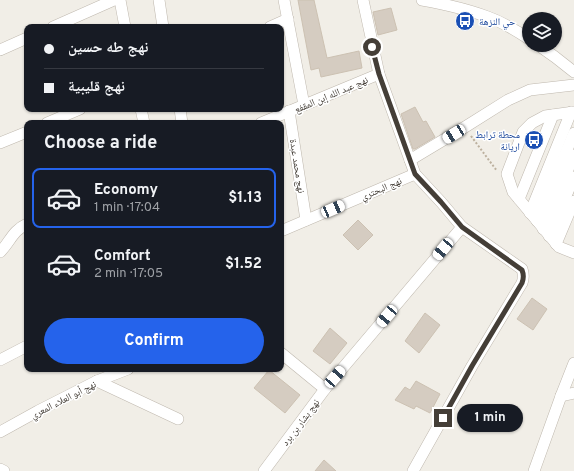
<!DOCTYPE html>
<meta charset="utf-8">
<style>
body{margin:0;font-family:Overpass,"Noto Naskh Arabic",sans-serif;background:#20242c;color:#f1f3f6;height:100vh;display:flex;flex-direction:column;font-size:15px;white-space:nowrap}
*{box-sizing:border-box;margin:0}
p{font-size:13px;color:#9ea1a6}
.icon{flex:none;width:22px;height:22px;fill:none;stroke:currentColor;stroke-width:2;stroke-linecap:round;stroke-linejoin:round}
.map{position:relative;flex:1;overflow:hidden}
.side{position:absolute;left:24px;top:120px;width:260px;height:252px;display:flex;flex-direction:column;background:#171b24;border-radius:8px;box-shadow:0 1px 3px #0004}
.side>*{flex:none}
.top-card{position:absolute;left:24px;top:24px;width:260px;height:88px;border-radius:8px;box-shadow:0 1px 3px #0004;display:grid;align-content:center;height:88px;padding:0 20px;background:#171b24}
.buttons{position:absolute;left:522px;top:12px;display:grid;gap:8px}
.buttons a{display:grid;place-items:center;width:40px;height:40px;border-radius:50%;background:#171b24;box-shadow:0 1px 3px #0004;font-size:20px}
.end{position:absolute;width:18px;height:18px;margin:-9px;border:5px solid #443e37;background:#fff;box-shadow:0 0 0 2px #fff}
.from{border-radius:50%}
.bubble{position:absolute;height:28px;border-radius:14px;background:#171b24;box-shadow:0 1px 3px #0004;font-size:13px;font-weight:700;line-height:28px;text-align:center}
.car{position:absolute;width:12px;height:24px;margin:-12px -6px;border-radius:5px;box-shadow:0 0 3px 1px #0007;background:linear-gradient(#fff 24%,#345 0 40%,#fff 0 76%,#345 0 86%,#fff 0)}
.top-card b{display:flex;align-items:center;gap:14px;height:38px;font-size:15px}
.top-card b+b{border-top:1px solid #363941}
.top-card i{width:10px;height:10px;background:#f1f3f6}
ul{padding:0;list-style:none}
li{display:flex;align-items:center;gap:12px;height:60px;margin:0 8px 6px;padding:0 12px;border:2px solid transparent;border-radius:8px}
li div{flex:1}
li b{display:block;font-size:15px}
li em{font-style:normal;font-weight:700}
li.current{border-color:#2563eb}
li>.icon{width:36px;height:36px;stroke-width:1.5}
h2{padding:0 20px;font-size:18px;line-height:48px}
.action{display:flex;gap:8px;margin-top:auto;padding:8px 20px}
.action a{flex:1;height:46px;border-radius:24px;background:#2563eb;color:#fff;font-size:16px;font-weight:700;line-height:46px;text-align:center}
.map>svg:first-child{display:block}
.building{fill:#d5ccc1;stroke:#ccc1b2}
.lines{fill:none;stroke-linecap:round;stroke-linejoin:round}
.minor-casing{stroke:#bfb8ae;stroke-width:12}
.path{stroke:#bcb09e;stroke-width:2;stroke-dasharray:2 2;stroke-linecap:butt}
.minor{stroke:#fff;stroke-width:11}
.route{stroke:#443e37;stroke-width:5}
.labels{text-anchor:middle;stroke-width:3;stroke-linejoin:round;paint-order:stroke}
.transit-label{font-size:10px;fill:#164399;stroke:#fff;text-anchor:start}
.street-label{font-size:10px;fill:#443e37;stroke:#fff}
</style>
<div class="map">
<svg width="574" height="471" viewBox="0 0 574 471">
<rect width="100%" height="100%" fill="#f1eee7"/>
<g class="building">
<polygon points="298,0 314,0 327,58 359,51 362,68 321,77 319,68 311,70"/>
<polygon points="391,8 397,30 378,35 373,12"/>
<polygon points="415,107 423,122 426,121 435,137 415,149 413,149 401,114"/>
<polygon points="358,220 373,235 358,250 343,235"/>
<polygon points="532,298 547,309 533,330 517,319"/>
<polygon points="425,313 440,325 419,353 405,341"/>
<polygon points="330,328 347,343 330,364 313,351"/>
<polygon points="269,370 300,395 285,413 254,388"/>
<polygon points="416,381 440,394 430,413 416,406 414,409 395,400 405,387 410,390"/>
<polygon points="324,460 336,471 315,471"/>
</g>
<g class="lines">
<g class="minor-casing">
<g id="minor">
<polyline points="120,0 125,27"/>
<polyline points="159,0 163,27"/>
<polyline points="284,0 304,105"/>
<path d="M 363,0 L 379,74 L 415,174 L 441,202 L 462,227 L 522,269 C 524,275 524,278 522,283 L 472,366 L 413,471"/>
<path d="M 422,0 C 444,4 467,9 488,17 C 502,22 517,31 529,39"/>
<polyline points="53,27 114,0"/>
<polyline points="270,27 288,19"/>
<polyline points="538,45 555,57 574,72"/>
<polyline points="0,50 27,38"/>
<polyline points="141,109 144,123"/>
<polyline points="180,109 182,123"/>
<polyline points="289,111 306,220"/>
<polyline points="574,112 545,116 532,123 523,132 507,174 513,192 559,247 574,253"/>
<polyline points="47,123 80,109"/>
<polyline points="261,123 379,74"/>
<polyline points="0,143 27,132"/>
<polyline points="410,160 465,127 508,100 530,90 574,85"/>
<polyline points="519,199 553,115"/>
<polyline points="530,213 571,112"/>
<polyline points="537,221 574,133"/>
<polyline points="543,229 574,155"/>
<polyline points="281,231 415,174"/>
<polyline points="549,236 574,177"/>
<polyline points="556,244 574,201"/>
<path d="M 0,252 C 11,241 12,231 27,224"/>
<polyline points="281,353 325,389"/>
<polyline points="0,360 27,346"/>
<polyline points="97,381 178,419"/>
<polyline points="561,396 574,393"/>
<polyline points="0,432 38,411 97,381 128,369"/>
<polyline points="0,469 4,471"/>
<polyline points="264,471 325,389 462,227"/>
<polyline points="534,471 561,396 574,363"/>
</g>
</g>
<polyline class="path" points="471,136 497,171"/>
<use href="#minor" class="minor"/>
</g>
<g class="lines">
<path class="route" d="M 372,47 L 379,74 L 415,174 L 441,202 L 462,227 L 522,270 C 524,275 524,278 522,283 L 472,366 L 443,418"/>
</g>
<defs>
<g id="bus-disc" transform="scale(1)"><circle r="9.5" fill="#1a4fb4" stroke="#fff"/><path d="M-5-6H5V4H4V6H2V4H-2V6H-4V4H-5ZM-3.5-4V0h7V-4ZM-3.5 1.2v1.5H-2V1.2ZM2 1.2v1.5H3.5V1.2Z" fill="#fff"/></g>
</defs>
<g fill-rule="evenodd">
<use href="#bus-disc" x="465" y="21"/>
<use href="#bus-disc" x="534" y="140"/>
</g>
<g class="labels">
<g class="transit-label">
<text x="479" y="25">حي النزهة</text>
<text x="520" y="138" text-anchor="end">محطة ترابط<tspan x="520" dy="12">اريانة</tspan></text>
</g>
<g class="street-label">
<text transform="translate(331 94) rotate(-23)" y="4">نهج عبد الله إبن المقفع</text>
<text transform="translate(298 166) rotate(81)" y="4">نهج محمد عبدة</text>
<text transform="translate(381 188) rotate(-23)" y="4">نهج البحتري</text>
<text transform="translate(63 399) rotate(-27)" y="4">نهج أبو العلاء المعري</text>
<text transform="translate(300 422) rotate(-53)" y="4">نهج بشار بن برد</text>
</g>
</g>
</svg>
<div class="buttons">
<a><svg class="icon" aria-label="layers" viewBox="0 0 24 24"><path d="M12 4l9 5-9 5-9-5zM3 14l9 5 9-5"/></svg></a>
</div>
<i class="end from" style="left:372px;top:47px"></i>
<i class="end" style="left:443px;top:418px"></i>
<div class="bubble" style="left:457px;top:404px;width:66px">1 min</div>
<i class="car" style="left:454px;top:134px;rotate:239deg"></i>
<i class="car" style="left:333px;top:209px;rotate:67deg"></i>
<i class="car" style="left:443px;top:249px;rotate:220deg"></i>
<i class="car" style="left:387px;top:316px;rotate:220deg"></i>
<i class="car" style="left:335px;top:377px;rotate:41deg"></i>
<div class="top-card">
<b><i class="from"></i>نهج طه حسين</b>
<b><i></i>نهج قليبية</b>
</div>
<section class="side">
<h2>Choose a ride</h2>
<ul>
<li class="current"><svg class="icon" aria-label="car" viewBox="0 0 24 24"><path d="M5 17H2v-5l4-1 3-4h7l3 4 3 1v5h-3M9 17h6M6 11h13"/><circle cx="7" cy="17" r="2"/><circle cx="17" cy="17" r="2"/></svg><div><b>Economy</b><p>1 min · 17:04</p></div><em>$1.13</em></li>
<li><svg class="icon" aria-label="car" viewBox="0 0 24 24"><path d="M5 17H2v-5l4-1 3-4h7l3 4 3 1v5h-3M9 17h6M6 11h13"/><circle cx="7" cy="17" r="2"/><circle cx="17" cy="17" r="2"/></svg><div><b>Comfort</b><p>2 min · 17:05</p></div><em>$1.52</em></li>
</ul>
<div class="action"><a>Confirm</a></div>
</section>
</div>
